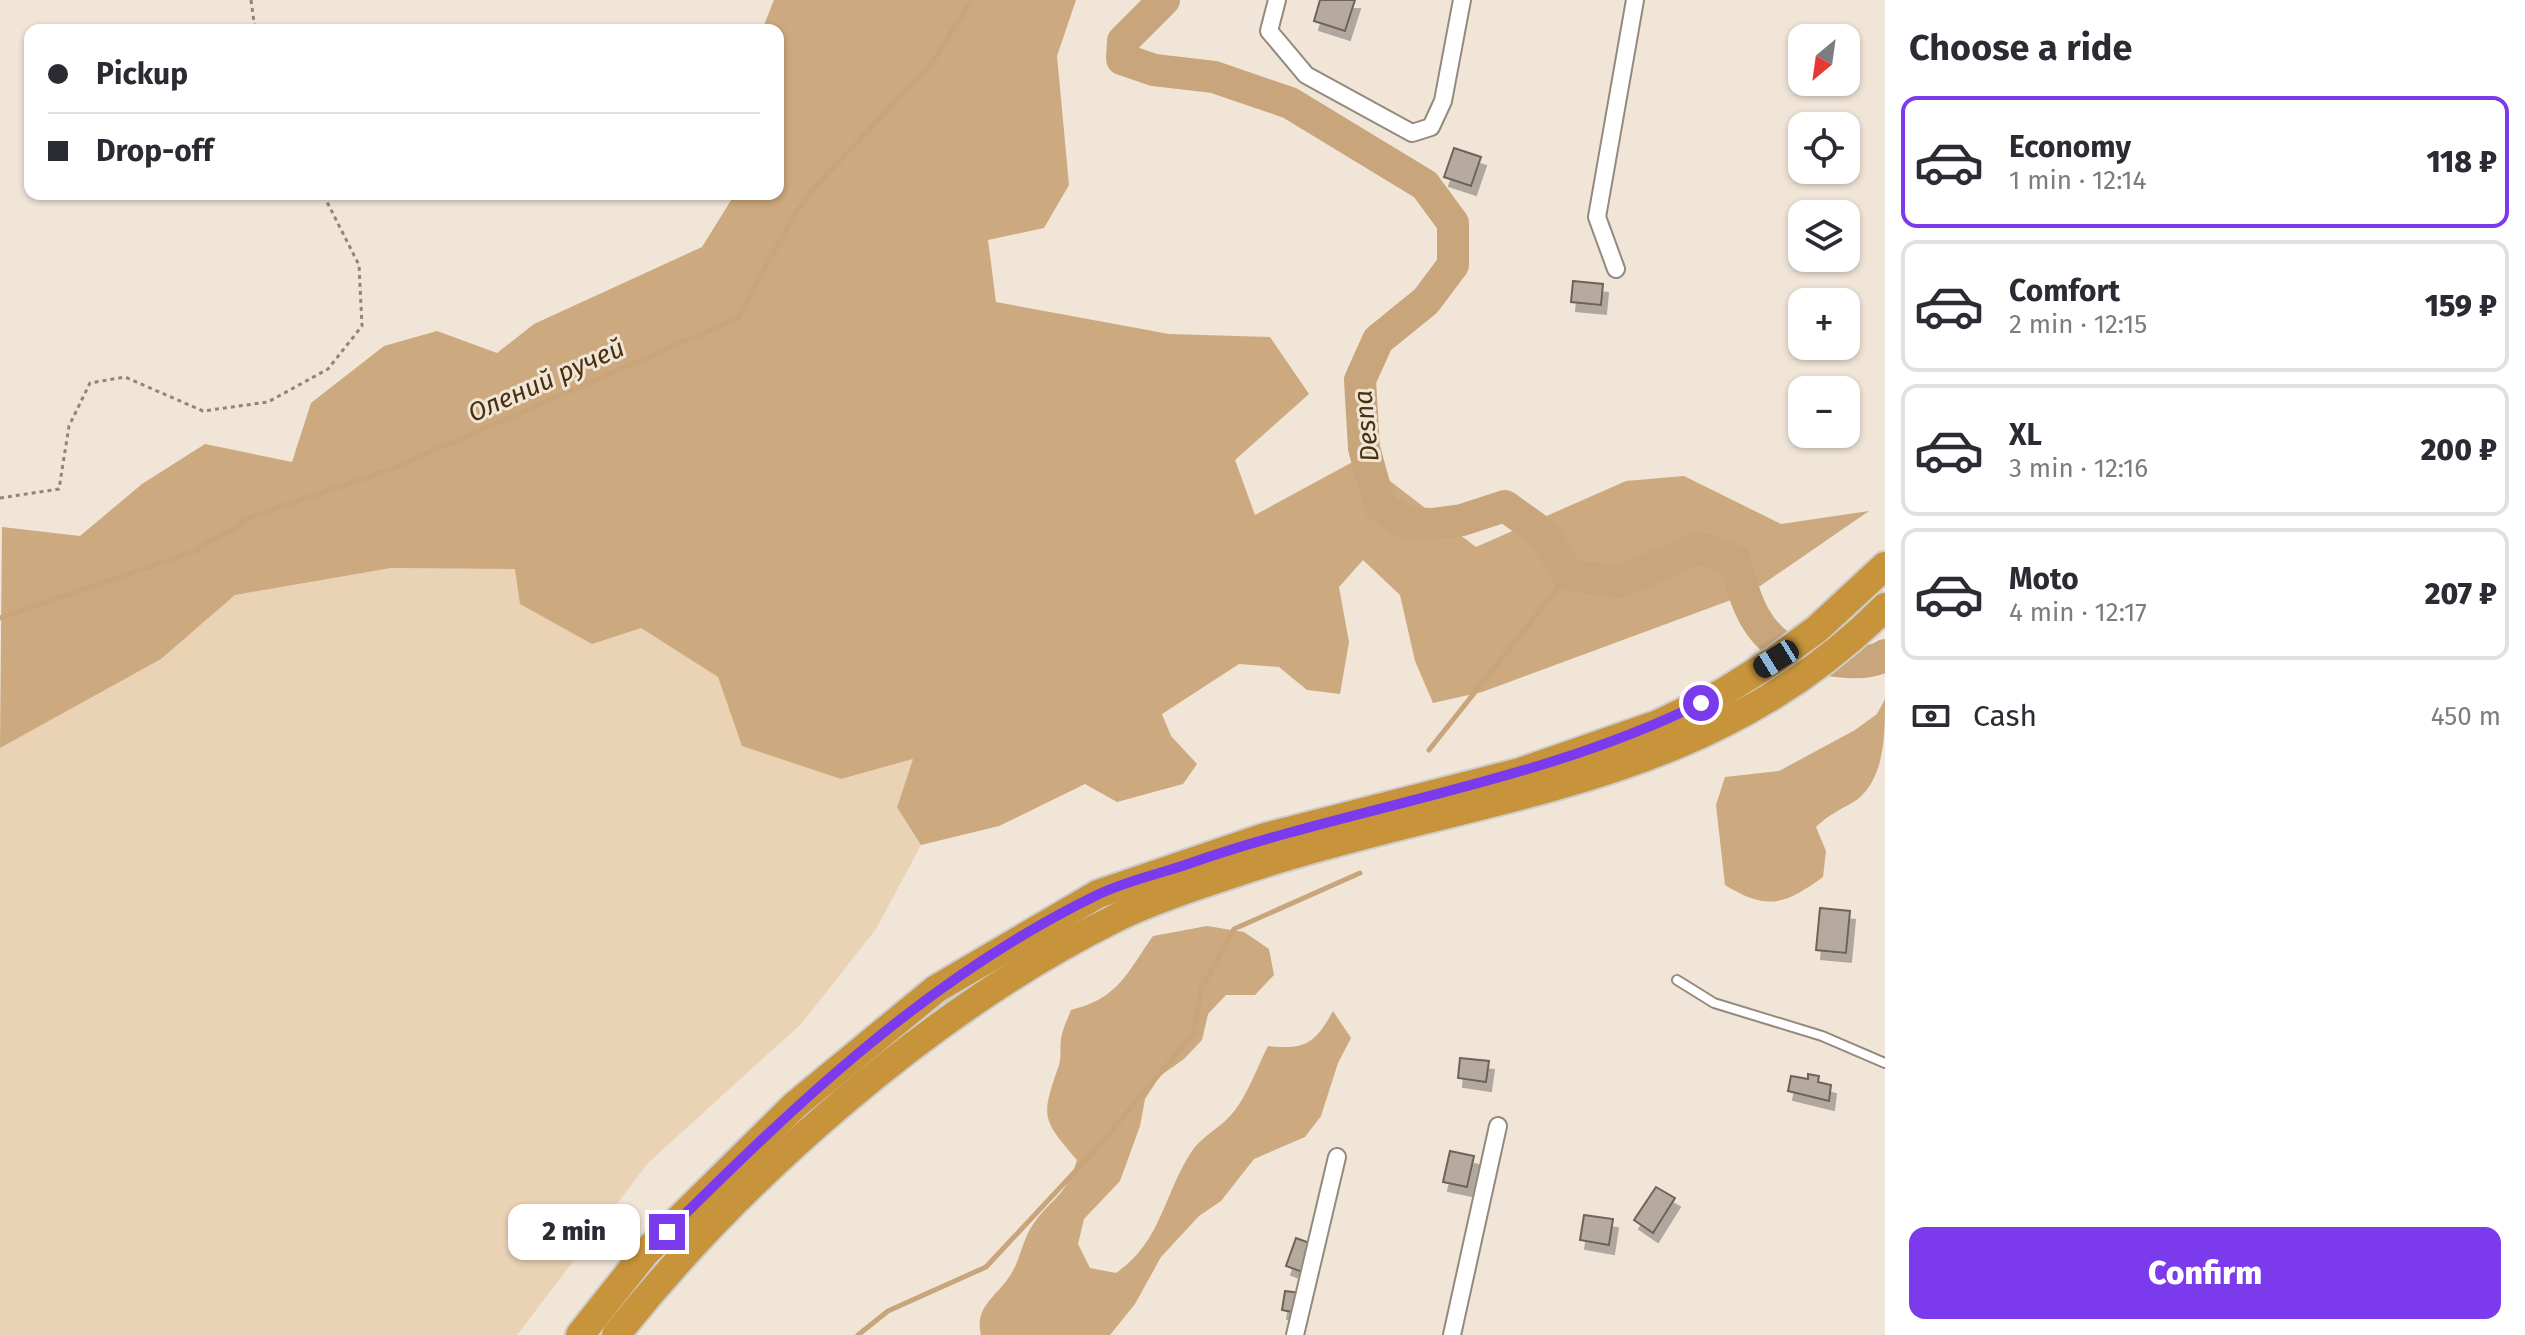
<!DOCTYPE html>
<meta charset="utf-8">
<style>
body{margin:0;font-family:"Fira Sans",sans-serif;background:#f7f7f7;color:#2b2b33;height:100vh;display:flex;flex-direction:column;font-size:30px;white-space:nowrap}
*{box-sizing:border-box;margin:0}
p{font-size:26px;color:#7c7c81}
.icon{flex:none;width:44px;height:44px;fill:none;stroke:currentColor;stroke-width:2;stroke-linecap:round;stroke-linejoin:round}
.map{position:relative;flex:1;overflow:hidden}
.details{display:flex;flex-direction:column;background:#fff;width:640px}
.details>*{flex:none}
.top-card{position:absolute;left:24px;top:24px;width:760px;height:176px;border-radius:16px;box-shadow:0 2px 6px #0004;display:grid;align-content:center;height:176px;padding:0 24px;background:#fff}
.needle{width:52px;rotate:209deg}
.fabs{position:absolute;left:1788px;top:24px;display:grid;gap:16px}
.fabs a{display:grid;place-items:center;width:72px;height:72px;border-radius:16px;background:#fff;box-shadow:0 2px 6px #0004;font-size:40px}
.end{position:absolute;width:36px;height:36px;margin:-18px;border:10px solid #7c3aed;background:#fff;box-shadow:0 0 0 4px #fff}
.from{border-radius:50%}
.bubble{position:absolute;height:56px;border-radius:16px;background:#fff;box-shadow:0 2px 6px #0004;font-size:26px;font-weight:800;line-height:56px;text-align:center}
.car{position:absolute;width:24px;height:48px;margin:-24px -12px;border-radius:10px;box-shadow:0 0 6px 2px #0007;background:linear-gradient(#222 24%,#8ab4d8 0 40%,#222 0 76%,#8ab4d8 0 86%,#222 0)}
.top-card b{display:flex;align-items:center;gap:28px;height:76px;font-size:30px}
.top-card b+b{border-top:2px solid #e1e1e2}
.top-card i{width:20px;height:20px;background:#2b2b33}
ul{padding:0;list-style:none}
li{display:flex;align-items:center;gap:24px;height:132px;margin:0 16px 12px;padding:0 8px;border:4px solid #e1e1e2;border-radius:16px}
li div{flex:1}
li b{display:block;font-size:30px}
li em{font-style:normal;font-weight:800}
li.current{border-color:#7c3aed}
li>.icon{width:72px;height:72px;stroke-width:1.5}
h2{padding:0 24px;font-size:36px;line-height:96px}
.pay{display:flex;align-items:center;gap:20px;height:88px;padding:0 24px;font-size:30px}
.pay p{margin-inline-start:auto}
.primary-button{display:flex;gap:16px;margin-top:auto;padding:16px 24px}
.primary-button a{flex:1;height:92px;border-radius:16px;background:#7c3aed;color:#fff;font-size:32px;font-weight:800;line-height:92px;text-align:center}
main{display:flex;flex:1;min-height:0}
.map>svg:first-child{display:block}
.green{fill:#ead2b5}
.forest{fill:#cca97e}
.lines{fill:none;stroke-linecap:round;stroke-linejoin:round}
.stream{stroke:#c8a57a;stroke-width:5}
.river{stroke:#c8a57a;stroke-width:32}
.building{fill:#b5aa9d;stroke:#6d6357;stroke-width:2;filter:url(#shadow)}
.service-casing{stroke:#94897d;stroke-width:12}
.minor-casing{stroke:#94897d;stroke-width:20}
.trunk-casing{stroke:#cdcccb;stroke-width:32}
.path{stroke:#8e867c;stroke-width:3;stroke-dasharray:4 4;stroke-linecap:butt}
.service{stroke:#fff;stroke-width:8}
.minor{stroke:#fff;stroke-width:16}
.trunk{stroke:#c7943b;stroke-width:28}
.route{stroke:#7c3aed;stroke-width:10}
.labels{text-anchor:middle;stroke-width:6;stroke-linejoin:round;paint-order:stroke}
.water-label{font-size:26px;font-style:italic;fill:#49300d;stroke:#f0e5d7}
</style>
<main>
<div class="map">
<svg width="1885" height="1335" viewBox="0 0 1885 1335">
<defs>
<filter id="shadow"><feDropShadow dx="5" dy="9" stdDeviation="0" flood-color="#0004"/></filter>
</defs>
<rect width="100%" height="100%" fill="#f0e5d7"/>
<polygon class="green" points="391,568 516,569 641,628 718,677 743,746 841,779 913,759 897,806 921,845 876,929 802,1023 648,1163 517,1335 0,1335 0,748 161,659 235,595"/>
<g class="forest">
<polygon points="774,0 1076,0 1057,56 1069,185 1044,228 988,240 996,302 1169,334 1270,337 1309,394 1235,460 1255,515 1360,458 1476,547 1626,481 1684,476 1781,524 1869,511 1750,593 1482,692 1433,703 1415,661 1400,595 1363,560 1339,587 1349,642 1340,694 1307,690 1279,667 1239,664 1162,714 1171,736 1197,764 1183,784 1117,802 1085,784 999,826 921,845 897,807 913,759 841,779 742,746 718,677 641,628 592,644 520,604 515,569 391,568 235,595 161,659 0,748 2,527 80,536 142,484 205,444 292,462 311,403 384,346 437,331 497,353 534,324 702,247 735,194 778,194 778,30 762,30"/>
<path d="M 1885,699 C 1885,735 1885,776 1858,799 C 1841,810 1832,812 1816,827 L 1826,851 L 1823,877 C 1784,905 1767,911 1725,885 L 1716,805 L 1725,777 L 1779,771 L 1855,730 L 1877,714 Z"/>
<path d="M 1207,926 L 1244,932 L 1269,949 L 1274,975 L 1255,995 L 1226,995 L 1208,1014 L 1202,1040 L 1184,1059 L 1160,1076 L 1145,1099 L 1140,1126 L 1120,1181 L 1084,1219 L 1078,1244 L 1090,1268 L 1116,1273 C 1161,1242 1163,1197 1190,1154 C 1200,1138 1212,1133 1225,1121 C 1245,1104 1256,1069 1268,1046 C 1305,1050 1315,1044 1333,1011 L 1351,1038 L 1338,1063 L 1321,1116 L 1305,1137 L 1254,1159 L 1221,1201 L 1199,1216 L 1161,1257 L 1135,1304 L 1110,1335 L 981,1335 C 974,1307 996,1297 1009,1277 C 1020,1262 1022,1241 1032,1226 C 1051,1197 1065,1199 1077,1160 C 1041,1118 1041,1117 1059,1065 C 1062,1055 1059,1044 1062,1034 C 1064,1026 1068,1018 1071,1010 C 1119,998 1126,974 1153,936 Z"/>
</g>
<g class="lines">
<g class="stream">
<polyline points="0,618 193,552 254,516 391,469 738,318 793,217 814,188 931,64 972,0"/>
<polyline points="1429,750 1568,575"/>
<polyline points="858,1335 888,1311 986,1267 1097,1148 1193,1034 1201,989 1234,929 1360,873"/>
</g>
<path class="river" d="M 1164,0 L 1123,41 L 1122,59 L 1154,70 L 1214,77 L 1290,103 L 1425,185 L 1453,223 L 1453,265 L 1426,301 L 1378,340 L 1360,380 L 1364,448 L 1380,506 L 1405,523 L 1432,524 L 1462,520 L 1505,506 L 1544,534 L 1568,575 L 1620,582 L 1699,548 L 1734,560 C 1743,589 1749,618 1772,639 C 1790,657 1864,671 1885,655"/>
</g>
<g class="building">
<polygon points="1320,0 1355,0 1345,31 1314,21"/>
<polygon points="1454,148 1481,157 1471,186 1444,177"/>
<polygon points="1573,281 1603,284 1601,305 1571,302"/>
<polygon points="1820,908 1850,911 1846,953 1816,950"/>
<polygon points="1460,1058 1489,1061 1486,1082 1458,1078"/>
<polygon points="1808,1074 1819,1076 1818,1082 1831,1085 1829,1101 1788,1091 1791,1076 1808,1079"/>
<polygon points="1450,1151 1474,1156 1467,1187 1443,1182"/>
<polygon points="1656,1187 1675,1198 1653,1233 1634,1220"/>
<polygon points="1584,1215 1613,1219 1609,1245 1580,1240"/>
<polygon points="1296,1238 1315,1245 1305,1273 1286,1266"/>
<polygon points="1285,1291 1301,1293 1297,1313 1282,1310"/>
</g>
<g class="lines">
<g class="service-casing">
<polyline id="service" points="1677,980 1714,1003 1822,1036 1885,1063"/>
</g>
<g class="minor-casing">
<g id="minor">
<polyline points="1277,0 1269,31 1306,75 1412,133 1431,127 1443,101 1462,0"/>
<polyline points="1616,269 1597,217 1635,0"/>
<polyline points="1295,1335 1337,1157"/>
<polyline points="1452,1335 1498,1126"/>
</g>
</g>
<g class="trunk-casing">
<g id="trunk">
<polyline points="580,1335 645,1253 795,1105 936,989 1098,894 1265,837 1520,772 1658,724 1722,693 1776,659 1817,629 1885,566"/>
<path d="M 616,1335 C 742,1176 931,1010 1114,919 C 1156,898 1223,877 1269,862 C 1491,792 1709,784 1885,607"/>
</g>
</g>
<g class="path">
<polyline points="251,0 255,30"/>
<polyline points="0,498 59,489 69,426 90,383 125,377 203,411 268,402 328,369 362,326 359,265 323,194"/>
</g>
<use href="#service" class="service"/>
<use href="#minor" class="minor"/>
<use href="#trunk" class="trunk"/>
</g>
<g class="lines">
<path class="route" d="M 667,1232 C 799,1101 927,978 1097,895 C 1126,881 1159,874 1188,864 C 1357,805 1540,783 1701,703"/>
</g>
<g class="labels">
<g class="water-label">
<text transform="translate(546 380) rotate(-24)" y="9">Олений ручей</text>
<text transform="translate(1366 426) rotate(-96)" y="9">Desna</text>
</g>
</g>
</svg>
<div class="fabs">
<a><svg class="needle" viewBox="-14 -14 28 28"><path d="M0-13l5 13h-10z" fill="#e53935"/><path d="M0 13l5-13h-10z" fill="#7c7c81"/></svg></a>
<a><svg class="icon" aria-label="locate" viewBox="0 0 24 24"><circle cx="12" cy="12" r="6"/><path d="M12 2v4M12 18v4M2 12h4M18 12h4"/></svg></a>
<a><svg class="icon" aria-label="layers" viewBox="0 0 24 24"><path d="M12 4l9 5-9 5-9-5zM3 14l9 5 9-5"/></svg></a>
<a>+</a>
<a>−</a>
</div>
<i class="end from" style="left:1701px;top:703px"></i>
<i class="end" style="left:667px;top:1232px"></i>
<div class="bubble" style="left:508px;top:1204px;width:132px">2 min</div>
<i class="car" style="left:1776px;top:659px;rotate:238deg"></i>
<div class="top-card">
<b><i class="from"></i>Pickup</b>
<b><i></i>Drop-off</b>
</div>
</div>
<section class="details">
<h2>Choose a ride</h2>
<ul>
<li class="current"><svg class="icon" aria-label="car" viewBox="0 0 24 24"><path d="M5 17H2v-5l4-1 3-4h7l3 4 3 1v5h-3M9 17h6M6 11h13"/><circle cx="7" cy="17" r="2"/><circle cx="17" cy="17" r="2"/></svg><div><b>Economy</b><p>1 min · 12:14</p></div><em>118 ₽</em></li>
<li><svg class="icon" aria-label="car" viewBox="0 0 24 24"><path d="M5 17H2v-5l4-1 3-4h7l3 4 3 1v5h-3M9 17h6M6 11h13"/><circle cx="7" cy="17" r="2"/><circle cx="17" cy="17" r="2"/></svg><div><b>Comfort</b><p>2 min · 12:15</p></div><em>159 ₽</em></li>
<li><svg class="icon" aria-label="car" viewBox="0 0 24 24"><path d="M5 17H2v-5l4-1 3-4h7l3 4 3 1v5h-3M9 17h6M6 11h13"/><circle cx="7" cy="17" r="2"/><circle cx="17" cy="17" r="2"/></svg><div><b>XL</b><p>3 min · 12:16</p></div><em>200 ₽</em></li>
<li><svg class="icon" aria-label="car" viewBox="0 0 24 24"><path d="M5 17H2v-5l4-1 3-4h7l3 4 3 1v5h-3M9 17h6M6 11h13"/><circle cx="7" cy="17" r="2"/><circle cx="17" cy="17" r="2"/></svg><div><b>Moto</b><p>4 min · 12:17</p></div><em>207 ₽</em></li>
</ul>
<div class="pay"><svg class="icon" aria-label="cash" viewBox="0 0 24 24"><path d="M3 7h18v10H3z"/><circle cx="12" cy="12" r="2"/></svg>Cash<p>450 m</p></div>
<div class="primary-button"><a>Confirm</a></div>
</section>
</main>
